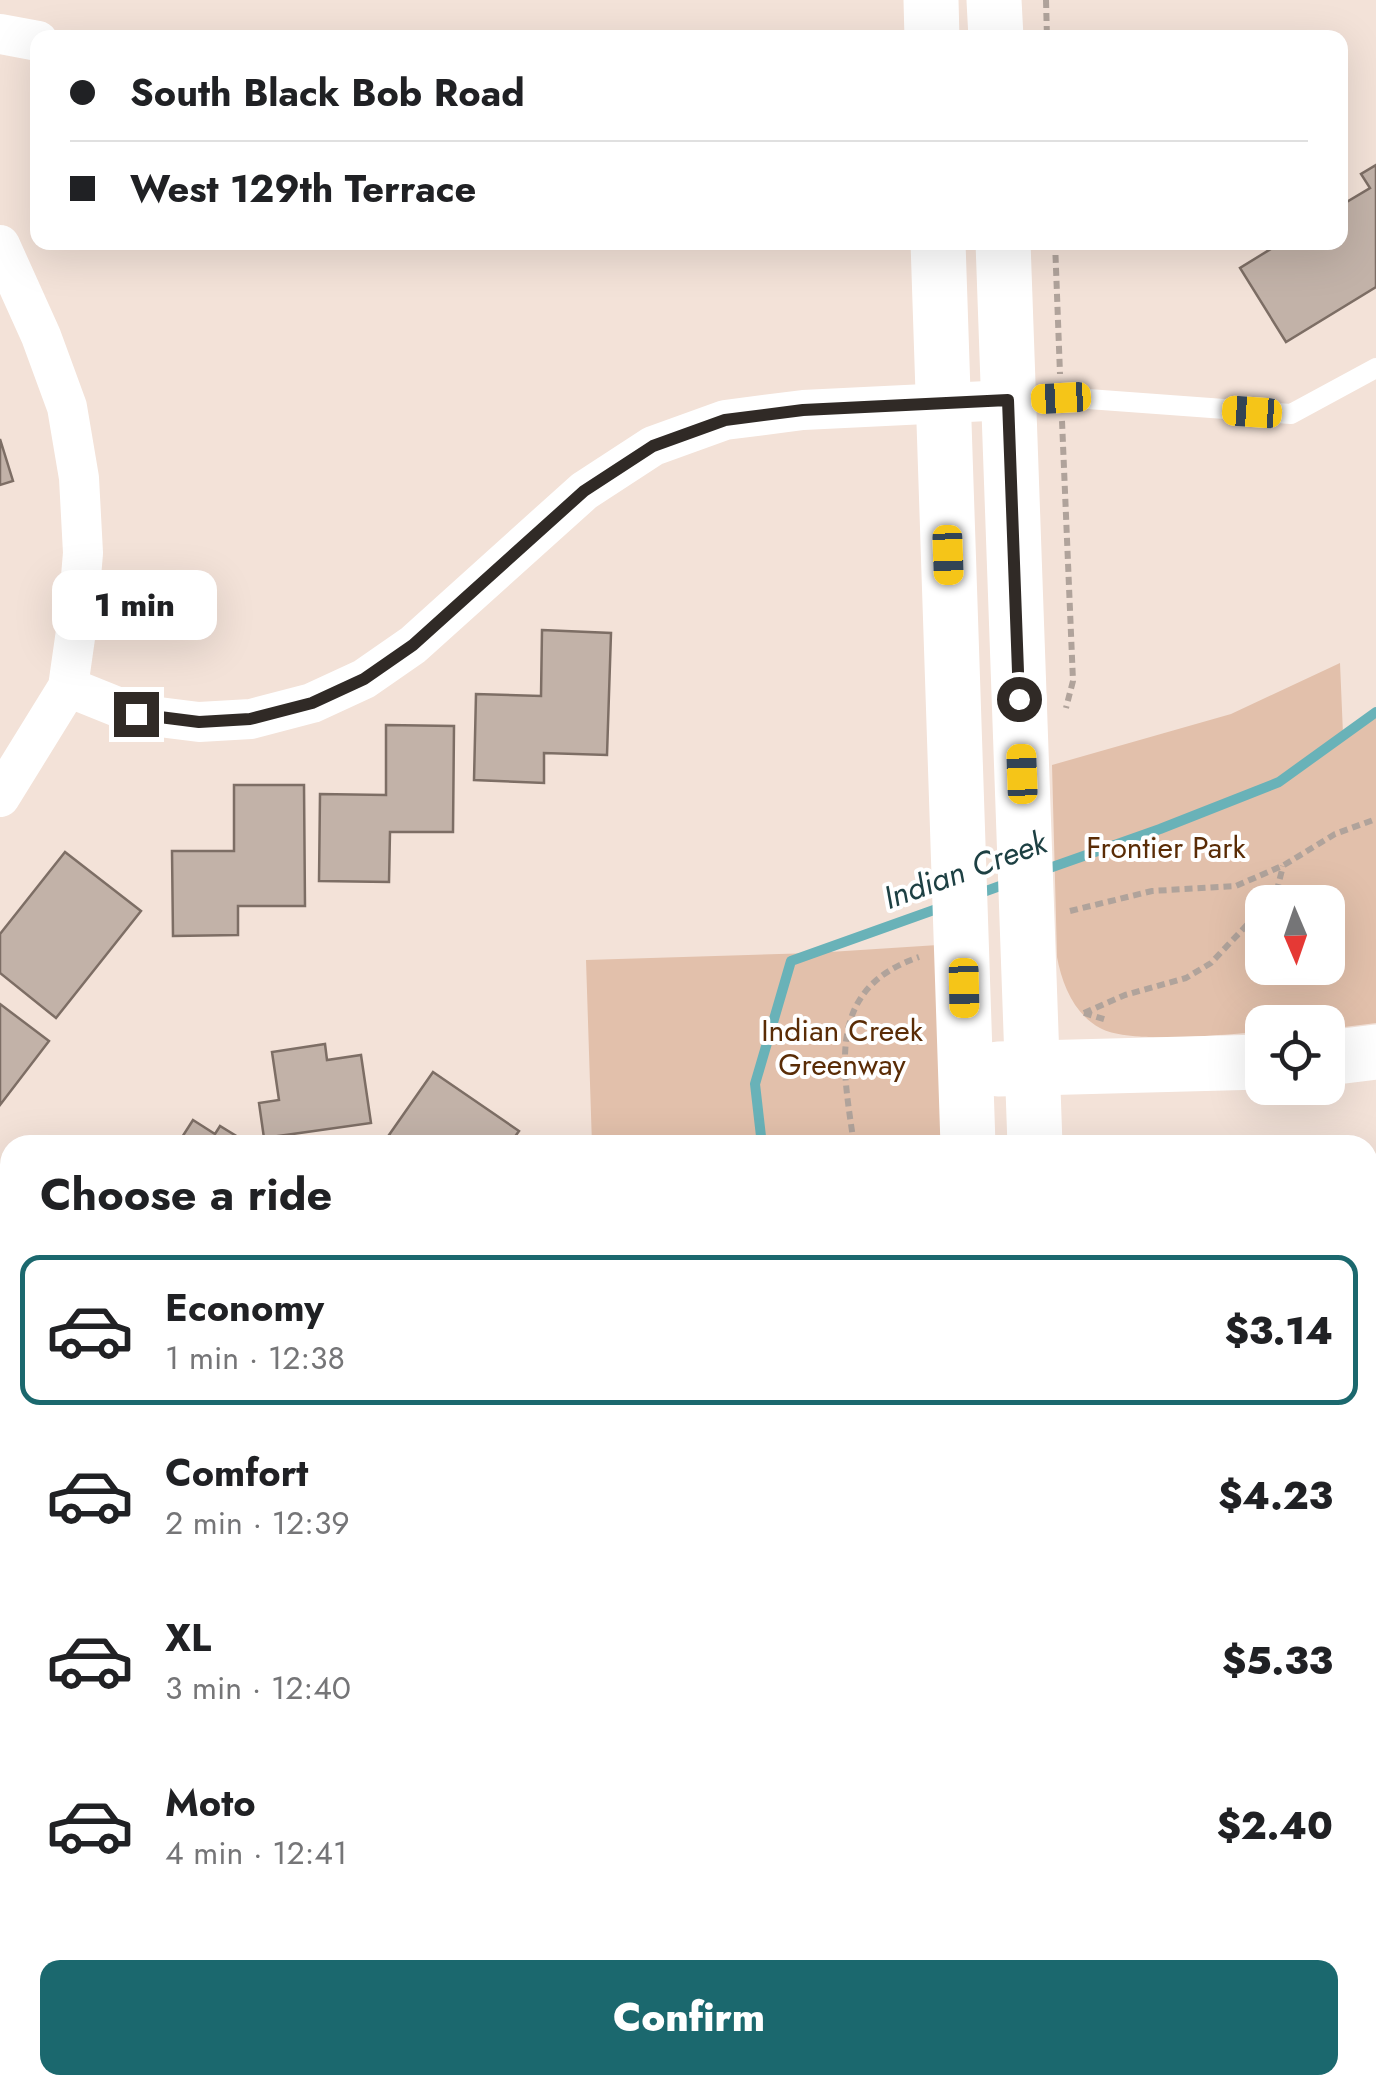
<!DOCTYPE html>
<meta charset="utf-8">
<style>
body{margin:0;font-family:Jost,sans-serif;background:#f6f6f6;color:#202124;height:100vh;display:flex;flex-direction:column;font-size:38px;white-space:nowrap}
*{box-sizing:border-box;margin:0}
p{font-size:32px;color:#757577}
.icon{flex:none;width:55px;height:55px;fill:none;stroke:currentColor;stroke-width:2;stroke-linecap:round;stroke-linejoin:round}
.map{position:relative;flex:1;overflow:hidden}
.sheet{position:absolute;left:0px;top:1135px;width:1378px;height:960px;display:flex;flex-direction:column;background:#fff;border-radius:30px 30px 0 0;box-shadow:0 10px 40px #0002}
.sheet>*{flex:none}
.banner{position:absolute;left:30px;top:30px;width:1318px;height:220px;border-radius:20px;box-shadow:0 10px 40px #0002;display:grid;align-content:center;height:220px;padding:0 40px;background:#fff}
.needle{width:65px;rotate:178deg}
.buttons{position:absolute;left:1245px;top:885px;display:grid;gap:20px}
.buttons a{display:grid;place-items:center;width:100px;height:100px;border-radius:20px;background:#fff;box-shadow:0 10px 40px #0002;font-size:50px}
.end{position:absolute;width:45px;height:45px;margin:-22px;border:12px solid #302a26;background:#fff;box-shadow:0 0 0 5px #fff}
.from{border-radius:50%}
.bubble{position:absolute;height:70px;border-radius:20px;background:#fff;box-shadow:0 10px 40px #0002;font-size:32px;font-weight:800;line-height:70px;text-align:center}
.car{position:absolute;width:30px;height:60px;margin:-30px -15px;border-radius:12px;box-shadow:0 0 8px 2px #0007;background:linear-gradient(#f5c518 24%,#345 0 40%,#f5c518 0 76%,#345 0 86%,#f5c518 0)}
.banner b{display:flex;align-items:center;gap:35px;height:95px;font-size:38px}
.banner b+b{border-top:2px solid #e0e0e0}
.banner i{width:25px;height:25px;background:#202124}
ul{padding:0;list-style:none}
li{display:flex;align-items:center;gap:30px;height:150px;margin:0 20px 15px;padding:0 20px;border:5px solid transparent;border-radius:20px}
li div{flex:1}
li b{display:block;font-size:38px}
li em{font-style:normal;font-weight:800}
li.selected{border-color:#1b686e}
li>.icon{width:90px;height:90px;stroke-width:1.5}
h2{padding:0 40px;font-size:45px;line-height:120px}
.cta{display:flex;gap:20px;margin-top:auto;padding:20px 40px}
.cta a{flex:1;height:115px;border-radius:20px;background:#1b686e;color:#fff;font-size:40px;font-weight:800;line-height:115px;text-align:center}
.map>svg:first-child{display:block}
.green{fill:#e2c0ab;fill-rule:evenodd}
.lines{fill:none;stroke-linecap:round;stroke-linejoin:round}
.stream{stroke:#69b2b8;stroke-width:10}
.building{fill:#c2b2a8;stroke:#7d6e65;stroke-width:2.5}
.path{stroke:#b0a39b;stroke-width:6;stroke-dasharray:8 5;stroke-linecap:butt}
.lane{stroke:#fff;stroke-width:20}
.street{stroke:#fff;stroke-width:40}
.secondary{stroke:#fff;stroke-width:55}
.route{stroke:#302a26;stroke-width:12}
.labels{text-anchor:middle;stroke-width:8;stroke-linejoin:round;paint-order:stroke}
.park-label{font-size:30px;fill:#5a2c06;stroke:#fff}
.water-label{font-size:32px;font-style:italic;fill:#1d4043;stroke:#fff}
</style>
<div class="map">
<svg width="1376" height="2095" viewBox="0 0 1376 2095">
<rect width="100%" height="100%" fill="#f3e2d8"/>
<g class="green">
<path d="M 1340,663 L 1343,734 L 1376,712 L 1376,1023 L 1328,1029 L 1328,1022 L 1262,1022 L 1262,1032 C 1225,1034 1130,1045 1100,1028 C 1074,1014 1062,984 1057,957 L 1052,765 L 1231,714 ZM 1262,902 L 1328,902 L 1328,968 L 1262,968 Z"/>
<polygon points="938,945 946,1145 592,1145 586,960 814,953"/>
<polygon points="420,2085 975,2085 975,2095 419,2095"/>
</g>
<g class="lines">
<g class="stream">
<polyline points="1041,871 1160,829 1279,782 1376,712"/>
<polyline points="975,895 1011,882"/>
<polyline points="762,1145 755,1084 791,961 945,906"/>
<polyline points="489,2095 489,2085"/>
</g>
</g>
<g class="building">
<polygon points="1376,165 1376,287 1286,342 1240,268 1282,242 1340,242 1340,206 1370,188 1361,174"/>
<polygon points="0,439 13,481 0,485"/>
<polygon points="542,630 611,633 607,755 544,753 544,783 474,780 476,694 541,696"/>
<polygon points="386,725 454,726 453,832 390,832 389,882 319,881 320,794 386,795"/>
<polygon points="234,785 304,785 305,906 238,906 238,935 173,936 172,851 234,851"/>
<polygon points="65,852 141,911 56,1018 0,973 0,934"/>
<polygon points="0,1004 49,1041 0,1105"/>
<polygon points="325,1044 327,1060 361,1055 371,1123 264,1138 259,1103 279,1100 272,1052"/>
<polygon points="433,1072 519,1131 509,1145 403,1145 389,1135"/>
<polygon points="193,1120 215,1134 220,1126 251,1145 177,1145"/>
<polygon points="10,1310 10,1418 0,1423 0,1315"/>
<polygon points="8,1789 10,1793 10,1895 2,1879 0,1881 0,1793"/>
<polygon points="10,1969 10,2070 8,2024 1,2024 0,2009 0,1970"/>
</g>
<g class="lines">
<g class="path">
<polyline points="1046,0 1047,38"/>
<polyline points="1055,242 1060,374"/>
<polyline points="1062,421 1073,681 1066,708"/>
<polyline points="1268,902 1278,886 1283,866"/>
<polyline points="1070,911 1152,891 1236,886 1284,865 1335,834 1376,819"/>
<polyline points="1084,1013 1107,1020"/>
<polyline points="1084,1013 1125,995 1186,978 1211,963 1262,909"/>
<polyline points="1259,1015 1321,1012"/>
<path d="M 854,1145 C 843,1067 825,989 919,957"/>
<polyline points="578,2095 580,2085"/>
</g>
<g class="lane">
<polyline points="1010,400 1061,397 1291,414 1376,368"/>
<polyline points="1368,1297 1376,1290"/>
<polyline points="1368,1358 1376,1337"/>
<polyline points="1368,1739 1376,1738"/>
<polyline points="1368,1845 1376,1844"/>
</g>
<g class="street">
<polyline points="0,34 38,41"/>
<polyline points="0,245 41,336 67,407 79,478 83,553 77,624 68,687 0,797"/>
<polyline points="68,687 135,714 199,722 251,719 312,703 364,679 413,645 584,491 653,446 725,420 803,410 1008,400"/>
<polyline points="0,1616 10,1632"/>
<polyline points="0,1669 10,1663"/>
<polyline points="1368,1912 1376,1912"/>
<polyline points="153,2095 154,2085"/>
</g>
<g class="secondary">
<polyline points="931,0 932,38"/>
<polyline points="994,0 996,38"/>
<polyline points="938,242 968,1145"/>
<polyline points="1003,242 1035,1145"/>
<polyline points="1328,1058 1376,1052"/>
<polyline points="998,1069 1262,1062"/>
<polyline points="998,2085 998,2095"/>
<polyline points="1077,2085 1077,2095"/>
</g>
</g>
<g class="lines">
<polyline class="route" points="136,714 199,722 250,719 312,703 364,679 413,645 584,491 653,446 725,420 803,410 1008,400 1019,699"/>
</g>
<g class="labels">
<g class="park-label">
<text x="1166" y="858">Frontier Park</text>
<text x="842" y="1041">Indian Creek<tspan x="842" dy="34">Greenway</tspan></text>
</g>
<g class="water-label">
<text transform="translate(965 870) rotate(-20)" y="11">Indian Creek</text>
</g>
</g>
</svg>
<div class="buttons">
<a><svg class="needle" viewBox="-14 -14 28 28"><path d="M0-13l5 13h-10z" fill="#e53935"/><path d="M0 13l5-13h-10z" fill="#757577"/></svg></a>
<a><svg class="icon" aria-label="locate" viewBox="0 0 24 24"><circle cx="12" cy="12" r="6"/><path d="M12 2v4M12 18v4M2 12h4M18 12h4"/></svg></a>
</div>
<i class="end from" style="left:1019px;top:699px"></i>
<i class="end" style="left:136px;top:714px"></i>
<div class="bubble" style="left:52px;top:570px;width:165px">1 min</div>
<i class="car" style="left:1061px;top:398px;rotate:267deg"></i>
<i class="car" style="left:1252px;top:412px;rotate:274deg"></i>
<i class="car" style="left:948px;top:555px;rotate:178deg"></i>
<i class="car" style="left:1022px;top:774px;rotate:358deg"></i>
<i class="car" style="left:964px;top:988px;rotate:179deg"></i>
<div class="banner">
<b><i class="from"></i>South Black Bob Road</b>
<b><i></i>West 129th Terrace</b>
</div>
<section class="sheet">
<h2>Choose a ride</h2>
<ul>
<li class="selected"><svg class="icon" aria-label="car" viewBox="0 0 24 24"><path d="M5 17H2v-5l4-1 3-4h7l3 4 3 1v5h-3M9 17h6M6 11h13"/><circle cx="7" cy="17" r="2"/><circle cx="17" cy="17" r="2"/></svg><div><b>Economy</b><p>1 min · 12:38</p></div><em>$3.14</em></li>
<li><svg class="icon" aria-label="car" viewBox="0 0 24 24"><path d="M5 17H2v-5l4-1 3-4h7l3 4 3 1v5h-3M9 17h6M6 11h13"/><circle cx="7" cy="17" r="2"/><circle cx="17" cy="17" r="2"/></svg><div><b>Comfort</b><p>2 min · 12:39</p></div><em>$4.23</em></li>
<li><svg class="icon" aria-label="car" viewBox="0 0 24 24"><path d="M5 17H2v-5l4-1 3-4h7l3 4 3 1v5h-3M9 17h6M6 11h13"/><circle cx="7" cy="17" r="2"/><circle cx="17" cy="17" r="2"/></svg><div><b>XL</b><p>3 min · 12:40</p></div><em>$5.33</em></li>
<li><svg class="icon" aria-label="car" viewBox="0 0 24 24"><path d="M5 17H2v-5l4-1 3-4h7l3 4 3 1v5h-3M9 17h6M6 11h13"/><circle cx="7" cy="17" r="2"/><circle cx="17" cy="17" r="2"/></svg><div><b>Moto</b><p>4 min · 12:41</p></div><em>$2.40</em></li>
</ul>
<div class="cta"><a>Confirm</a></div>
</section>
</div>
